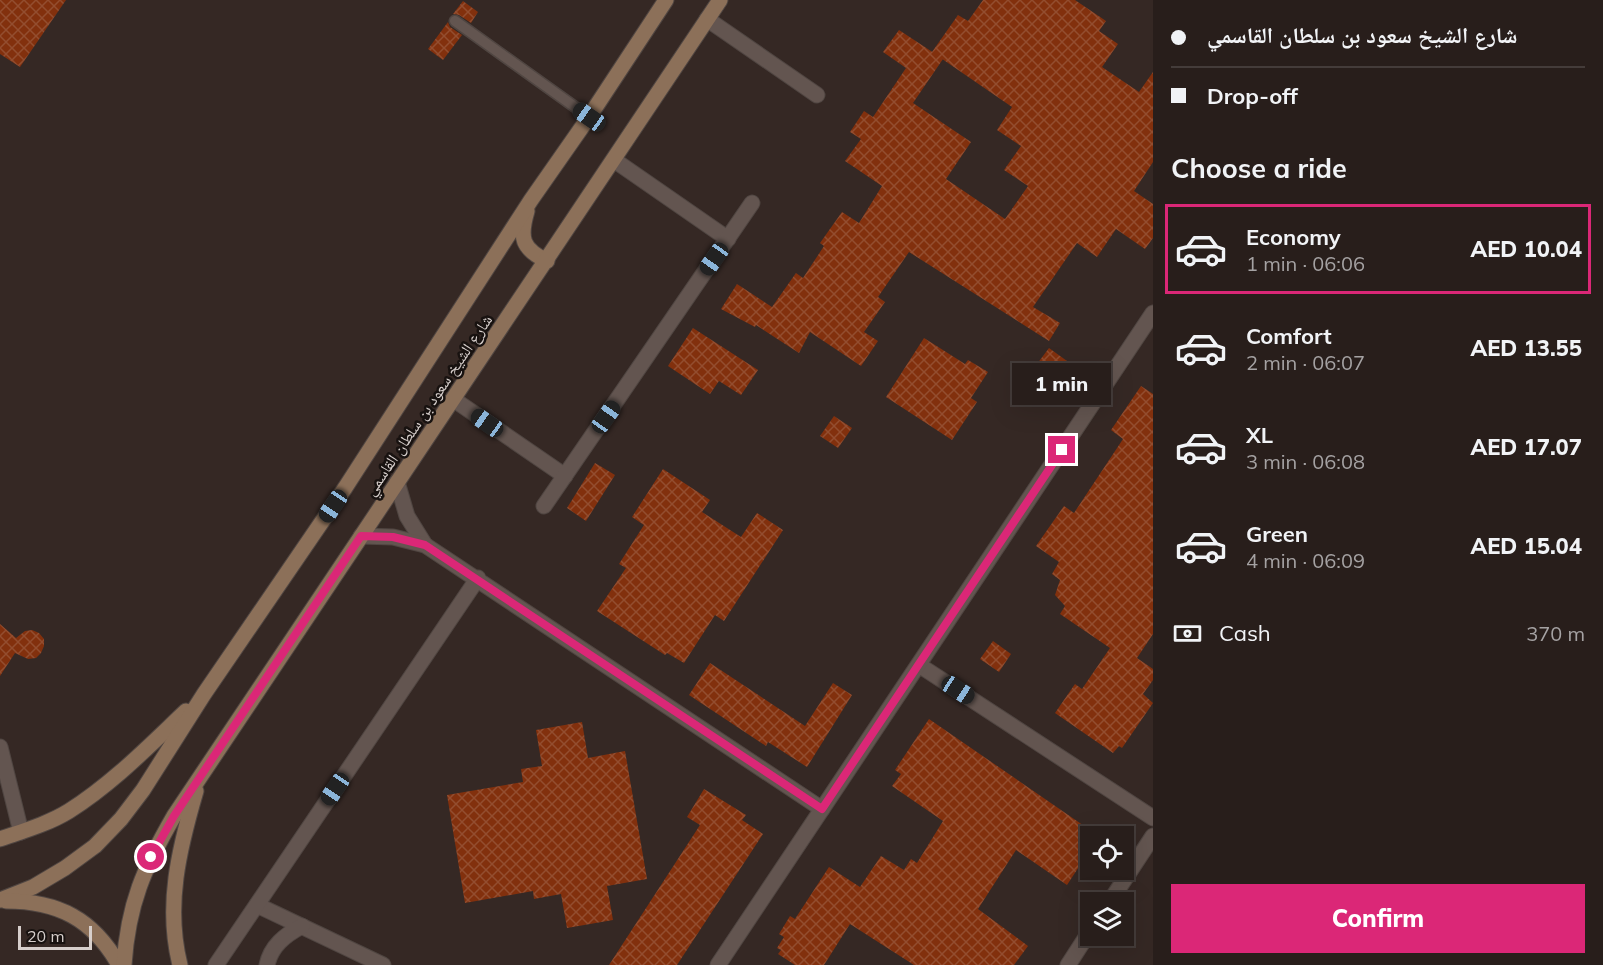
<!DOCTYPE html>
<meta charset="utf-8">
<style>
body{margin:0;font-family:Mulish,"Noto Naskh Arabic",sans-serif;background:#342b28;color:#f1f3f6;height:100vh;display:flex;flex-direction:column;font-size:22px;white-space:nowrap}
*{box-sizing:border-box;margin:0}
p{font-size:20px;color:#a5a2a3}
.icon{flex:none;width:33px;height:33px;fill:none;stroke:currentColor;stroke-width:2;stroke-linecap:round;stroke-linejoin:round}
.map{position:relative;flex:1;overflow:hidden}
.side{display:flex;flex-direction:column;background:#281e1b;width:450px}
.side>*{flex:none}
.guide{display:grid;align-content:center;height:132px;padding:0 18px;background:#281e1b}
.controls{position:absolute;left:1080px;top:826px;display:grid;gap:12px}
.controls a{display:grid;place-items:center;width:54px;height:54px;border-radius:0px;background:#281e1b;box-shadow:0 6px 24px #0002,0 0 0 2px #443c3a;font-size:30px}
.scale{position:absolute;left:18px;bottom:15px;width:74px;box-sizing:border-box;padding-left:6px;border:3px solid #d7cfcc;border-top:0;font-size:16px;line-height:21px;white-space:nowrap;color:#d7cfcc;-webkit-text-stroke:4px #181210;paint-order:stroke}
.end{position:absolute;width:27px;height:27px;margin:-14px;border:8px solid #db2777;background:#fff;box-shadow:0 0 0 3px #fff}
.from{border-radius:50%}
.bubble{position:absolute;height:42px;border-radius:0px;background:#281e1b;box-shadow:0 6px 24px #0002,0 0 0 2px #443c3a;font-size:20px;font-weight:800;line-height:42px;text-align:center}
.car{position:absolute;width:18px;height:36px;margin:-18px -9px;border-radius:8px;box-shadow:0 0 4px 2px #0007;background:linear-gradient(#222 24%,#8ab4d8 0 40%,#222 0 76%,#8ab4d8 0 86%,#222 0)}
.guide b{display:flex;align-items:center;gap:21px;height:57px;font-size:22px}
.guide b+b{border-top:2px solid #443c3a}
.guide i{width:15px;height:15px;background:#f1f3f6}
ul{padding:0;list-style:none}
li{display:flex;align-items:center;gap:18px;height:90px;margin:0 12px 9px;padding:0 6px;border:3px solid transparent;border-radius:0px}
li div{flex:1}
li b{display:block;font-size:22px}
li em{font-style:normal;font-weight:800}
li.on{border-color:#db2777}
li>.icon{width:54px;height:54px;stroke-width:1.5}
h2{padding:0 18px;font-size:27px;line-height:72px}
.pay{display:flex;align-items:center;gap:15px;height:66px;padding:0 18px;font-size:22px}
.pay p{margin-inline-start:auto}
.primary-button{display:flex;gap:12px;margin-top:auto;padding:12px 18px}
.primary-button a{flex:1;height:69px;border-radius:0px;background:#db2777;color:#fff;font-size:24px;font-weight:800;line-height:69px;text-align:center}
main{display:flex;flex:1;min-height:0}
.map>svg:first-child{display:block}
.building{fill:url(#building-cross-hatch)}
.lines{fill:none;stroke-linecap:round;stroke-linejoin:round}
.service-casing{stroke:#504642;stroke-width:13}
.minor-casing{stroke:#504642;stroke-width:17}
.secondary-casing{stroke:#504642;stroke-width:17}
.service{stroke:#635550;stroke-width:10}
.minor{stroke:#635550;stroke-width:15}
.secondary{stroke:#8c7059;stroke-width:15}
.route{stroke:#db2777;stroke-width:8}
.labels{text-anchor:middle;stroke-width:5;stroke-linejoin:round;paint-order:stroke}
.street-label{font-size:16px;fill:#d7cfcc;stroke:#181210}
</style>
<main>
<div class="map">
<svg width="1153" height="965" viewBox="0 0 1153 965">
<defs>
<pattern id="building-cross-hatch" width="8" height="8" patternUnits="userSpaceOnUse" patternTransform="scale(1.5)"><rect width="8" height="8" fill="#82300d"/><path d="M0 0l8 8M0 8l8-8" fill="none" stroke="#934d2f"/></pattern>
</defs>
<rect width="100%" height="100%" fill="#352824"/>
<g class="building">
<polygon points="0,0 66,0 20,67 0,54"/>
<polygon points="983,0 1075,0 1106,21 1099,31 1118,44 1102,67 1139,92 1153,72 1153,162 1134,191 1153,204 1153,238 1145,249 1116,229 1097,257 1077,243 1033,307 1060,323 1049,341 909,252 878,297 885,302 864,332 878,341 861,366 810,332 799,353 756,325 755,327 721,309 737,284 772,307 796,273 803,278 824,246 820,243 842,212 859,223 882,186 845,161 861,139 850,132 864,111 873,117 906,68 883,52 899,30 943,59 913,103 971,142 946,179 1005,219 1028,186 1004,170 1021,146 997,130 1012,107 932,52 958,15 968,21"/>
<polygon points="463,1 478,12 471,23 459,15 453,14"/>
<polygon points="448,22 450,27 462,35 443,60 428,49"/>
<polygon points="693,328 758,370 741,395 719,381 710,394 668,366"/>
<polygon points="924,338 965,364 968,360 988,372 971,398 977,402 952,440 886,397"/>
<polygon points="1049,348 1067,361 1053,381 1034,368"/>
<polygon points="1141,386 1153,394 1153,634 1137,658 1153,669 1153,680 1143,694 1153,703 1122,748 1119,746 1113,753 1055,713 1075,684 1082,689 1110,648 1060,614 1065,606 1055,595 1060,580 1052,574 1059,562 1036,546 1064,506 1074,513 1123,439 1111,430"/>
<polygon points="834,416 852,428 838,448 820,436"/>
<polygon points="595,463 615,475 586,521 567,508"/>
<polygon points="663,469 710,500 702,512 741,537 757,513 783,530 724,621 715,615 684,663 667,653 665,655 597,611 626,568 619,564 644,525 632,517"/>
<polygon points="0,624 16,638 25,631 32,630 39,633 44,639 44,646 41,653 36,658 28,659 15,653 0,676"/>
<polygon points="993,641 1011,654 999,672 980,659"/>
<polygon points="710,663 805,726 833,683 852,695 807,767 768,742 766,746 689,695"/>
<polygon points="929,719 1090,830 1090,850 1067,885 1016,850 978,909 1028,946 1014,965 914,965 850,924 824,965 795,965 778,954 781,950 777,948 784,937 779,934 790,916 795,919 829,867 860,887 881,856 904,870 911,859 917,863 943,821 892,786 901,774 895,770"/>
<polygon points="582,722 588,758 625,751 647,879 607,886 613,920 567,928 561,894 534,899 533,891 465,903 447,795 523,782 521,769 542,766 536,730"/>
<polygon points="704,789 746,815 742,820 763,834 677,965 609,965 700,825 687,817"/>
</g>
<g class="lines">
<g class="service-casing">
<polyline id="service" points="455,21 589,117"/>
</g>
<g class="minor-casing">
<g id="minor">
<polyline points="707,19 817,95"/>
<polyline points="614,160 728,239"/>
<polyline points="453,399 565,476"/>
<polyline points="397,482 407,516 425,545"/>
<polyline points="544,506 752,203"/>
<polyline points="361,536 393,537 425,545 822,809"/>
<polyline points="919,665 1153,818"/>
<polyline points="0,747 21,832"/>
<polyline points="1109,903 1153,836"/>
<polyline points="257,905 383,965"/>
<polyline points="216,965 478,578"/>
<path d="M 267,965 C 271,946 285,935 302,926"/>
<polyline points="718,965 1153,313"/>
<polyline points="1068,965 1090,931"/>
</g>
</g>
<g class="secondary-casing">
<g id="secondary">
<path d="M 527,211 C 519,238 522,249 547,261"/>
<path d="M 0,839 C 23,831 48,824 69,811 C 112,784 149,746 186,711"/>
<polyline points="0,900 33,887 65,868 95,846 121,819 143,790 204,694 345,488 531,200 589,117 666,0"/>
<path d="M 6,901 C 58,901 93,919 119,965"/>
<path d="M 124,965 C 128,904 144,868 174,816 L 720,0"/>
<path d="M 180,965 C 165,906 179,849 196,791"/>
</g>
</g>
<use href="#service" class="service"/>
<use href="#minor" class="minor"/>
<use href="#secondary" class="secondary"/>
</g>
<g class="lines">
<polyline class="route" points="151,857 174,816 361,536 393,537 425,545 822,809 1062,450"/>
</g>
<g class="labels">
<g class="street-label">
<text transform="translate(428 405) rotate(-56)" y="6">شارع الشيخ سعود بن سلطان القاسمي</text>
</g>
</g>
</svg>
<div class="controls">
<a><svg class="icon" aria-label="locate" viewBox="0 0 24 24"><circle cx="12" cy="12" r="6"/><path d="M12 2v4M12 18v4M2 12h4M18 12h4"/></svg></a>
<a><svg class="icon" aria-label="layers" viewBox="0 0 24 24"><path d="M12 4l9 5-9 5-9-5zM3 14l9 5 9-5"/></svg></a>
</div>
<div class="scale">20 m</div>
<i class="end from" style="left:151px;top:857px"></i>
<i class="end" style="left:1062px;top:450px"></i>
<div class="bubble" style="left:1012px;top:363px;width:99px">1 min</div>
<i class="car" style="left:589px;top:117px;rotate:305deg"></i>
<i class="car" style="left:714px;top:259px;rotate:215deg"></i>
<i class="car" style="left:606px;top:417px;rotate:35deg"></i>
<i class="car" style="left:487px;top:423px;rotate:305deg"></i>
<i class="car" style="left:333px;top:506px;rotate:214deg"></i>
<i class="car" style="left:958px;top:690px;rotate:123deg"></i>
<i class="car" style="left:335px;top:789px;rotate:214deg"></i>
</div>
<section class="side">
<div class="guide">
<b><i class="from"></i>شارع الشيخ سعود بن سلطان القاسمي</b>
<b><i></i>Drop-off</b>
</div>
<h2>Choose a ride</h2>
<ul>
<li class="on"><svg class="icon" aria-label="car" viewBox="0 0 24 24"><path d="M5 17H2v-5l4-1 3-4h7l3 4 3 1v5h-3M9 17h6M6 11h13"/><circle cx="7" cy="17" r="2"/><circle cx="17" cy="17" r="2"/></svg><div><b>Economy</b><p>1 min · 06:06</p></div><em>AED 10.04</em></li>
<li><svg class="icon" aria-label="car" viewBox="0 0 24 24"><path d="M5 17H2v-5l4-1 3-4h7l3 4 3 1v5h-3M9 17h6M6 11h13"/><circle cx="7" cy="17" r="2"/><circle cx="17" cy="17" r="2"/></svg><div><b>Comfort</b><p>2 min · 06:07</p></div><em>AED 13.55</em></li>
<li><svg class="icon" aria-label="car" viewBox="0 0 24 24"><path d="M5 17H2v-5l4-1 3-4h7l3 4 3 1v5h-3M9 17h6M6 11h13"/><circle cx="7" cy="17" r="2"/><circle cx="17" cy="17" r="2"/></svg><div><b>XL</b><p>3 min · 06:08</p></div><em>AED 17.07</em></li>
<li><svg class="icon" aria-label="car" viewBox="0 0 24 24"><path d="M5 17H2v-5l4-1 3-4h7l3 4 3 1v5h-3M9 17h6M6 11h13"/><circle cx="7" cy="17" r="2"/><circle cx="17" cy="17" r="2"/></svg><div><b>Green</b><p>4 min · 06:09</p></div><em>AED 15.04</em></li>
</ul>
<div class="pay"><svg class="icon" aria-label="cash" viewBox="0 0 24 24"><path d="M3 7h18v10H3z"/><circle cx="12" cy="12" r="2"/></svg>Cash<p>370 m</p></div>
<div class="primary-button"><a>Confirm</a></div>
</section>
</main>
